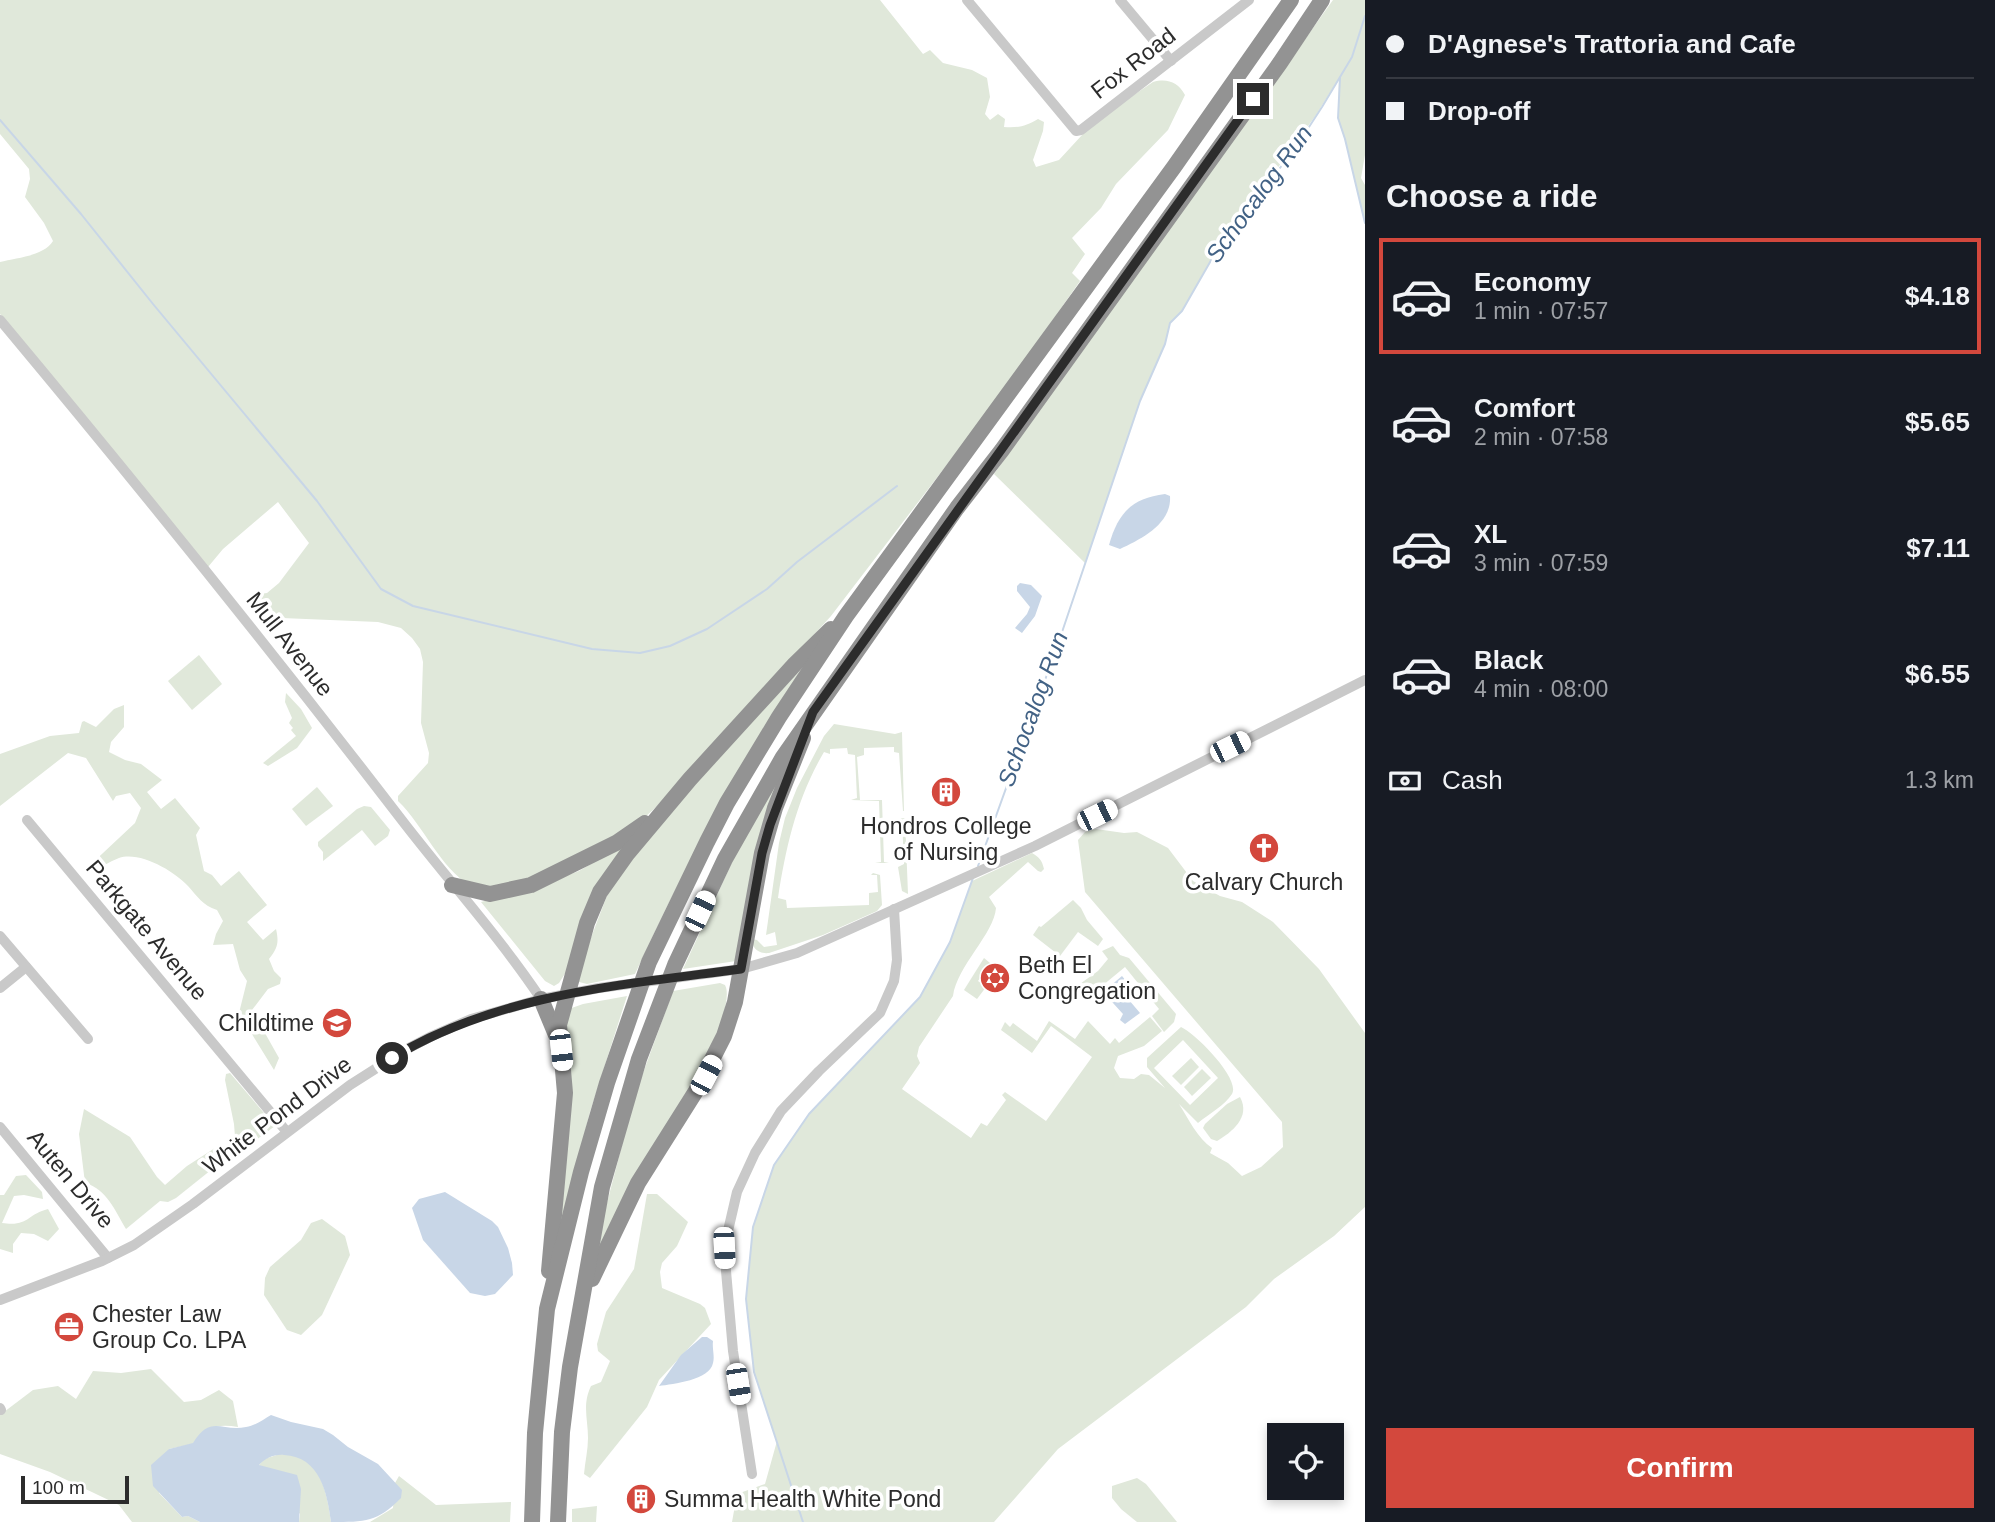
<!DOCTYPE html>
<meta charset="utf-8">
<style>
body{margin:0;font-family:Arial,sans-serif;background:#242831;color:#f1f3f6;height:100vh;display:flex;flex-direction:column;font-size:26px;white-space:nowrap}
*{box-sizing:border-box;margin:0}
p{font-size:23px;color:#9ea1a6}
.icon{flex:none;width:38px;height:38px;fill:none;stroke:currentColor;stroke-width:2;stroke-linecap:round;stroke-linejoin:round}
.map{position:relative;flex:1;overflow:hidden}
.drawer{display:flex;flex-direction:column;background:#171b24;width:630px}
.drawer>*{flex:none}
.banner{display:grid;align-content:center;height:154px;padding:0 21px;background:#171b24}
.buttons{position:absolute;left:1267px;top:1423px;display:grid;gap:14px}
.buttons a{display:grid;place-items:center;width:77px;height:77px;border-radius:0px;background:#171b24;box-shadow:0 4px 10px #0003;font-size:35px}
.scale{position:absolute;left:21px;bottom:18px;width:108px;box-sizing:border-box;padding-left:7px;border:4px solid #2c2c2c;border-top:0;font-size:19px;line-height:24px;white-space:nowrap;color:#2c2c2c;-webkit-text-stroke:5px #fff;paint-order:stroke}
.end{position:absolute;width:32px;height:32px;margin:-16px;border:9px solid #2c2c2c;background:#fff;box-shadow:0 0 0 4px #fff}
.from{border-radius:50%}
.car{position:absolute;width:21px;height:42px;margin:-21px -10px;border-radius:9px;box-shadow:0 0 5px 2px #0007;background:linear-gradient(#fff 24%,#345 0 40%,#fff 0 76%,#345 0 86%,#fff 0)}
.banner b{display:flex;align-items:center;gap:24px;height:66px;font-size:26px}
.banner b+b{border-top:2px solid #363941}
.banner i{width:18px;height:18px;background:#f1f3f6}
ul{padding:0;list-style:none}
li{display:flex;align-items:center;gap:21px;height:116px;margin:0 14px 10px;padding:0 7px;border:4px solid transparent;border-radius:0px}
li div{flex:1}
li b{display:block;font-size:26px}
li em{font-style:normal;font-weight:700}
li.current{border-color:#d3483d}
li>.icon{width:63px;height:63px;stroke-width:1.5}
h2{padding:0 21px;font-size:32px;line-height:84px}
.pay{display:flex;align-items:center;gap:18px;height:77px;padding:0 21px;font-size:26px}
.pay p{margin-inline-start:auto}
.action{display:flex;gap:14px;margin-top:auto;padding:14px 21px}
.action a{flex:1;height:80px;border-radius:0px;background:#d3483d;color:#fff;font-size:28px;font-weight:700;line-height:80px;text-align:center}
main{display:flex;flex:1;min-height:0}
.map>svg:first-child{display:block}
.green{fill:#e0e8da;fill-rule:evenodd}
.water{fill:#c8d6e7}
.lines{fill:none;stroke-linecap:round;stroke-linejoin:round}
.stream{stroke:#c8d6e7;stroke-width:2}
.minor{stroke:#c9c9c9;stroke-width:10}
.highway{stroke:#939393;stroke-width:16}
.route{stroke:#2c2c2c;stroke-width:9}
.labels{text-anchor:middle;stroke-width:7;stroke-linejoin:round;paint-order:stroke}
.street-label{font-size:23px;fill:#2c2c2c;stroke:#fff}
.poi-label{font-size:23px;fill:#2c2c2c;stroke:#fff;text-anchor:start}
.water-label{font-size:24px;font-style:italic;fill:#426285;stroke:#fff}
</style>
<main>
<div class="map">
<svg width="1365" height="1522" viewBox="0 0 1365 1522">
<rect width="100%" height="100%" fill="#fff"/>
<g class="green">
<path d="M 0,0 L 880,0 L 923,54 L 930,50 L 943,63 L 972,70 L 987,78 L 990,97 L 985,114 L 990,120 L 998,114 L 1005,119 L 1004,127 C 1019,128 1026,126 1038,119 L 1044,122 L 1043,131 L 1033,160 L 1036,167 L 1059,160 L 1094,122 L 1153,82 C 1167,78 1178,82 1185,95 L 1168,130 L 1116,184 L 1101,208 L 1072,238 L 1085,254 L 1072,273 L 1080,281 L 1001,394 L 831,616 L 668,796 C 658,804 650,814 640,821 C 613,842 501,904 471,886 C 439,867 424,826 398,801 L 398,796 L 428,763 L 429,753 L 421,723 L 423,662 L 420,649 L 412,638 L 401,628 L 378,622 L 282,618 L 254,612 L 250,609 L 249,600 L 253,595 L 267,593 L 279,583 L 309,543 L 278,502 L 223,549 L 208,567 L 0,314 L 0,262 C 16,258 44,256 53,241 L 44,223 L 25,197 L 30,179 L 29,169 L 0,134 Z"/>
<polygon points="1333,0 1365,0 1365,155 1361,178 1365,185 1365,223 1345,139 1338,118 1339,78 1316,115 1250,206 1233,222 1182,311 1170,323 1165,344 1140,401 1085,563 994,474"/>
<polygon points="199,655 222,684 192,710 168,681"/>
<path d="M 804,666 C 737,764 685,867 635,974 L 587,984 L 579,982 L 576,977 L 608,893 L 638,848 L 703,773 Z"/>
<polygon points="286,693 301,709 312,728 297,748 268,766 263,763 296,736 291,730 293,728 289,723 292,718 285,702"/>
<path d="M 124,705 L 124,727 L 111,742 L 109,752 L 125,760 L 141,764 L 162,780 L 147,792 L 161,809 L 175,798 L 200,828 L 196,835 L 204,871 L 212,875 L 221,886 L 239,871 L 267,905 L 247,922 L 263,940 L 276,929 C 279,942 278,948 269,959 L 274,971 L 281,978 L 280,984 L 268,989 L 252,1010 L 279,1058 L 274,1070 L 239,1013 L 247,981 L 240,970 L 233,944 L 213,945 L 216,934 L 223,921 L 217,910 C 202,905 198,897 188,886 C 174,871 140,851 119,858 C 109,862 99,868 89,873 L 87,868 L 135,823 L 141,808 L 130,793 L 116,796 L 113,801 L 86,758 L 68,753 L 0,806 L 0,754 L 50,736 L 79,733 L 82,722 L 84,721 L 96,727 L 114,709 Z"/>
<path d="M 834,724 L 895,734 L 902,732 L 904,811 L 903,811 L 899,753 L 894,752 L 894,747 L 864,748 L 864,755 L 857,757 L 860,800 L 882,800 L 884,862 L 889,863 L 875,863 L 881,862 L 879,801 L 851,800 L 857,798 L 855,755 L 848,754 L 847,748 L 830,749 L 830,754 L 824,752 C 797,798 786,846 778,898 L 786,900 L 787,908 L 869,905 L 869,893 L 878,892 L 877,875 L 871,875 L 873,873 L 880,875 L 882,905 L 877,911 L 823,935 L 769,953 C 759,954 752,949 752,939 L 757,940 L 764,947 L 777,945 L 775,932 L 766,935 L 779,843 L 785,818 L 797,788 L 824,736 Z"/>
<polygon points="778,780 736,961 683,969 739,847"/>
<polygon points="317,787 333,806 306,826 292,809"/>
<polygon points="364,806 371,807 390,830 388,836 375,846 362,830 323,861 323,852 318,846 318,842 357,809"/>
<polygon points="905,818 908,894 902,891 898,867 904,864 902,820 896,819"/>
<path d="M 1096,829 L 1124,833 L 1137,832 L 1168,848 L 1193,881 L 1220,896 L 1242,902 L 1273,922 L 1319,969 L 1365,1033 L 1365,1207 L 1334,1236 L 1274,1279 L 1246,1307 L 1058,1449 L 994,1522 L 732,1522 L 737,1494 L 765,1484 L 777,1441 L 754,1372 L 746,1299 L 753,1227 L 774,1165 L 809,1114 L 920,997 L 950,942 L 972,881 L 1032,853 C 1039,857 1042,860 1044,869 L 1041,872 L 1038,871 L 1028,862 L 989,897 L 996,908 C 994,934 957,966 953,996 L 919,1047 L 917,1056 L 920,1063 L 902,1089 L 971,1138 L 981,1123 L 987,1126 L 1006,1100 L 1002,1095 L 1005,1092 L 1046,1121 L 1092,1057 L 1051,1026 L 1032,1053 L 1001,1030 L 1005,1022 L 1010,1027 L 1013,1023 L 1037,1041 L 1049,1021 L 1075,1039 L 1088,1021 L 1110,1044 L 1115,1038 L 1119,1043 L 1150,1017 L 1162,1031 L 1144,1046 L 1118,1056 L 1114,1068 L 1120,1078 L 1134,1079 L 1141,1074 L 1149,1075 L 1165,1088 L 1147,1067 L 1147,1058 L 1181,1027 C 1195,1033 1241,1079 1232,1094 C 1225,1105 1209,1114 1198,1123 L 1179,1104 C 1188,1118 1198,1139 1212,1148 L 1210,1153 L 1228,1163 L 1242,1176 L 1261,1167 L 1283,1147 L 1282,1122 L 1085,892 L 1078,840 L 1085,832 ZM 1183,1040 L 1218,1078 L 1190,1105 L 1154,1068 Z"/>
<polygon points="623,845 566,972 559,983 554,986 545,981 481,902 536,887 579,871"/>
<polygon points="1073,900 1081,908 1087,920 1103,939 1098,946 1078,932 1060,956 1033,935 1039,926 1041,927"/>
<polygon points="1113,946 1120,955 1129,958 1176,1014 1174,1022 1164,1032 1152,1016 1159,1009 1125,967 1091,995 1077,986 1098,971 1108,959 1102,951"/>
<polygon points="984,958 990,963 978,981 986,987 977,999 964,990"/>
<path d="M 720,983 L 725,985 C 743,1019 622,1213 599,1253 L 594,1253 L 635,1095 L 673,991 Z"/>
<polygon points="627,996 590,1112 557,1241 566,1010 583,1004"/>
<polygon points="1191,1058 1199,1067 1181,1085 1172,1076"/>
<polygon points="1202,1069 1211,1078 1192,1096 1184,1087"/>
<polygon points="230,1073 275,1126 252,1143 236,1149 234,1124 225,1080 226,1074"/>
<path d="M 1240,1097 C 1251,1117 1232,1132 1217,1141 L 1211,1139 L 1203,1128 L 1205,1124 L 1227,1104 Z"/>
<path d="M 84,1109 L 130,1137 L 157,1177 L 165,1185 L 187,1166 L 215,1148 L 220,1149 L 226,1158 L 176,1198 L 168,1202 L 160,1201 L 126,1229 C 115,1211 107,1189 85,1183 L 79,1134 Z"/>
<path d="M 26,1175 L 42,1192 L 43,1199 L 24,1195 L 14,1196 L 2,1223 C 29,1227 27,1214 48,1209 L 59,1229 L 48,1241 L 34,1234 L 21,1233 L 13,1244 L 13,1253 L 0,1249 L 0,1195 L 4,1195 L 16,1176 Z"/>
<path d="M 647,1194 L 657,1194 L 688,1222 L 677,1246 L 662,1263 L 660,1272 L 662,1288 L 700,1304 L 705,1308 L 711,1324 L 659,1380 L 647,1407 L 590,1478 L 584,1474 C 585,1462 588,1450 588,1438 C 588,1419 582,1405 591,1386 L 601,1382 L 610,1361 L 598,1351 L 597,1344 L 606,1312 L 634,1269 Z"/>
<polygon points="322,1219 345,1236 350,1255 322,1315 301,1335 287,1330 264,1295 265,1278 270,1267 301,1240 311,1223"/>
<path d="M 151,1369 L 184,1402 L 201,1400 L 219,1390 L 233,1401 L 238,1427 C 219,1424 204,1426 193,1444 L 169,1449 L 159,1493 L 182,1517 L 188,1516 L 200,1522 L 132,1522 L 119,1505 L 50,1472 L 0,1454 L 0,1415 L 33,1390 L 58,1386 L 76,1399 L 93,1371 L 121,1373 Z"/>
<path d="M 280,1454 C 291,1455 303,1455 311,1464 C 324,1477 329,1505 331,1522 L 299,1522 L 300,1514 L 259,1465 L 264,1459 Z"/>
<polygon points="399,1476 436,1505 511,1502 510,1522 370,1522 393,1508 395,1483"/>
<polygon points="1137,1478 1146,1484 1177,1522 1137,1522 1121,1509 1112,1498 1112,1486"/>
<polygon points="597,1506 596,1522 572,1522 572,1509"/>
</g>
<g class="water">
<path d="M 1165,494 L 1170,496 C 1172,524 1141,539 1120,549 L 1109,545 C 1118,513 1132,498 1165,494 Z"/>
<polygon points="1020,583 1031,585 1042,596 1035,616 1022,633 1015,628 1027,614 1030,607 1017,591 1017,586"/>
<polygon points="1122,976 1130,986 1123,993 1140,1013 1125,1024 1120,1020 1123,1014 1103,992"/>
<polygon points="445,1192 492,1221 498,1227 508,1248 512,1263 513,1275 495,1294 485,1296 470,1293 423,1240 412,1208 419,1199"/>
<path d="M 702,1337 L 707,1337 L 713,1341 C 712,1348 715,1357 713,1363 C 710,1380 673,1384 659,1386 L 681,1355 Z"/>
<path d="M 271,1415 L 291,1422 L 323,1429 L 333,1435 L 348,1447 L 378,1464 L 402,1490 L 401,1498 C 377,1522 366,1522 331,1522 C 327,1492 320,1457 284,1455 C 275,1454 265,1458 259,1465 L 297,1475 L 301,1489 L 299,1522 L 200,1522 L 188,1516 L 182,1517 L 153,1486 L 151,1465 L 169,1449 L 193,1443 C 211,1414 221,1432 246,1427 C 255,1426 264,1419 271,1415 Z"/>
</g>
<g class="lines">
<g class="stream">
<polyline points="1340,78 1338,118 1345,139 1365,223"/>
<polyline points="0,120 81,214 153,304 317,501 381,589 413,606 592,649 640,653 670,646 707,629 767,589 797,562 897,486"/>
<polyline points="978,866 1058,644 1140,401 1165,344 1170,323 1182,311 1233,222 1250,206 1294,150 1322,107 1352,57 1365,16"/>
<polyline points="803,1522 754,1372 746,1299 753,1227 774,1165 809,1114 920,997 950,942 973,878"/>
</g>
<g class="minor">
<polyline points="967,0 1076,131 1081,130 1249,0"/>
<polyline points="1120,0 1171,61"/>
<path d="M 0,320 C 137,484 271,650 401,819 C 447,879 499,936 541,999"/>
<polyline points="27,820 287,1132"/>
<polyline points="0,936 88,1039"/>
<polyline points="0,988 26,967"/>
<polyline points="0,1127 108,1258"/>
<polyline points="0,1300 102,1261 134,1245 193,1204 350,1085 405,1050 432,1036 471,1019 541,999 599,988 741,969 797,953 1035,846 1365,680"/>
<polyline points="0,1408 1,1410"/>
<polyline points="752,1474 733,1351 724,1248 737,1192 755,1153 781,1111 819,1071 880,1013 894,981 897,960 894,909"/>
</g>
<g class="highway">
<polyline points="452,885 490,894 531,885 616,843 645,823"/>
<polyline points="541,999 556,1035"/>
<polyline points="549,1271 565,1093 559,1025 587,923 600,892 627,854 690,779 795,664 831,629"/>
<polyline points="592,1279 638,1183 696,1091 724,1036 735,1002 762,853 775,808 803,738"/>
<polyline points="532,1522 535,1433 547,1309 581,1172 607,1083 649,962 707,842 727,803 779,717 846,616 1174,167 1291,0"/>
<polyline points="558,1522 562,1432 570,1367 602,1187 639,1059 675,965 725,859 783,757 957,508 1002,450 1280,63 1322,0"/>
</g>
</g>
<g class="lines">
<path class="route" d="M 392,1058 C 497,994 621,985 741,969 L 762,853 L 770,825 L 813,712 L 1253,99"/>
</g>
<defs>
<g id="building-disc" transform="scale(1.575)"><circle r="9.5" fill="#d3483d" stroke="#fff"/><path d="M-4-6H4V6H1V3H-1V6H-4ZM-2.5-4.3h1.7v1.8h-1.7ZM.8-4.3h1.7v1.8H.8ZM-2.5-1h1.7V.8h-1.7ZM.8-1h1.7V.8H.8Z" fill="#fff"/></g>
<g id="church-disc" transform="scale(1.575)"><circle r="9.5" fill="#d3483d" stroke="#fff"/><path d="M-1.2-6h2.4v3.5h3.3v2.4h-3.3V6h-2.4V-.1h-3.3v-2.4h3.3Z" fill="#fff"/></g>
<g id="synagogue-disc" transform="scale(1.575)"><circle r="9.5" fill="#d3483d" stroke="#fff"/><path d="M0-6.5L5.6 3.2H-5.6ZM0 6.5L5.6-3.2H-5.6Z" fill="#fff"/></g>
<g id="school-disc" transform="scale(1.575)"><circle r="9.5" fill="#d3483d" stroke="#fff"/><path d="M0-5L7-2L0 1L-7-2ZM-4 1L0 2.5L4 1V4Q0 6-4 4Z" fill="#fff"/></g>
<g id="office-disc" transform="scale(1.575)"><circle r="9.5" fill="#d3483d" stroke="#fff"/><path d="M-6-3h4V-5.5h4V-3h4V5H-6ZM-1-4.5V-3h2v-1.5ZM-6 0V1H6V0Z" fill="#fff"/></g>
</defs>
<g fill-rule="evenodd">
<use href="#building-disc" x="946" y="792"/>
<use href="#church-disc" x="1264" y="848"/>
<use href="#synagogue-disc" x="995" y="978"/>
<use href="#school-disc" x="337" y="1023"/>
<use href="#office-disc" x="69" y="1327"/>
<use href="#building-disc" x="641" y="1499"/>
</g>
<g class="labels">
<g class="street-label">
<text transform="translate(1133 63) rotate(-38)" y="8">Fox Road</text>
<text transform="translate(290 644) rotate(52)" y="8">Mull Avenue</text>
<text transform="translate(147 930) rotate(50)" y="8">Parkgate Avenue</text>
<text transform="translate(277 1115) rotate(-37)" y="8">White Pond Drive</text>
<text transform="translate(71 1179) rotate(50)" y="8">Auten Drive</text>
</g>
<g class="poi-label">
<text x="946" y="834" text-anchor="middle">Hondros College<tspan x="946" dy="26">of Nursing</tspan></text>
<text x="1264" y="890" text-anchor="middle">Calvary Church</text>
<text x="1018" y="973">Beth El<tspan x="1018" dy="26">Congregation</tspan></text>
<text x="314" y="1031" text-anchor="end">Childtime</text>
<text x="92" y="1322">Chester Law<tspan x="92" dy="26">Group Co. LPA</tspan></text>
<text x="664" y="1507">Summa Health White Pond</text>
</g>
<g class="water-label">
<text transform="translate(1259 194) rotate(-54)" y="8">Schocalog Run</text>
<text transform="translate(1033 709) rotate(-70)" y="8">Schocalog Run</text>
</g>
</g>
</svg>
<div class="buttons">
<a><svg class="icon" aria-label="locate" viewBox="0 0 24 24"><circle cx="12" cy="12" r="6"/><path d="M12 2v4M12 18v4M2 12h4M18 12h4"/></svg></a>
</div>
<div class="scale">100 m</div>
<i class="end from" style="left:392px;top:1058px"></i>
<i class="end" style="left:1253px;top:99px"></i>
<i class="car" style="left:1230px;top:747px;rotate:64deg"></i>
<i class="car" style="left:1097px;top:815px;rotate:64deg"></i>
<i class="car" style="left:700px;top:911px;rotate:25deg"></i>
<i class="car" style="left:561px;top:1050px;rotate:174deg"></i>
<i class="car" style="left:706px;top:1075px;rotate:28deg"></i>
<i class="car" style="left:724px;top:1248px;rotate:177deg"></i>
<i class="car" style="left:738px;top:1384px;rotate:171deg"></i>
</div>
<section class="drawer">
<div class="banner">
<b><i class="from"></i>D'Agnese's Trattoria and Cafe</b>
<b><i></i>Drop-off</b>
</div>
<h2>Choose a ride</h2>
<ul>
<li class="current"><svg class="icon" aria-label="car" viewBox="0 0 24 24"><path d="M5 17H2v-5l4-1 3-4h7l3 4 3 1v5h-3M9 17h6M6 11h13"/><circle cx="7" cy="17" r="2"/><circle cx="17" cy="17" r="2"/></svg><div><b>Economy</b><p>1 min · 07:57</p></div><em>$4.18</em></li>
<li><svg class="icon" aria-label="car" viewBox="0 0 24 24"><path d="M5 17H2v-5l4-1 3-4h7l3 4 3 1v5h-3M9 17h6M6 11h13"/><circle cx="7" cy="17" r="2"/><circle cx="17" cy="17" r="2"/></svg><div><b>Comfort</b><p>2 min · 07:58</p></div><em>$5.65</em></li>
<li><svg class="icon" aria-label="car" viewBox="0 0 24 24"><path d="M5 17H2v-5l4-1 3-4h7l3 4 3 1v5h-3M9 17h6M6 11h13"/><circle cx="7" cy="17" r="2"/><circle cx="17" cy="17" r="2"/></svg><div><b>XL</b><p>3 min · 07:59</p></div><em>$7.11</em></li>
<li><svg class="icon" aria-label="car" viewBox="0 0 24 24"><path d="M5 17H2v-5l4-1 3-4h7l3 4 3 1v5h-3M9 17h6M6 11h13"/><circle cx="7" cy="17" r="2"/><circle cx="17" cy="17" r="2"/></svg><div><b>Black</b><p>4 min · 08:00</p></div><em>$6.55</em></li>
</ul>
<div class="pay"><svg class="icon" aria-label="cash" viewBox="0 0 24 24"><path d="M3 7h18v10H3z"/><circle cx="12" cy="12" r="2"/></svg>Cash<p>1.3 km</p></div>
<div class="action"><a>Confirm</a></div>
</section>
</main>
